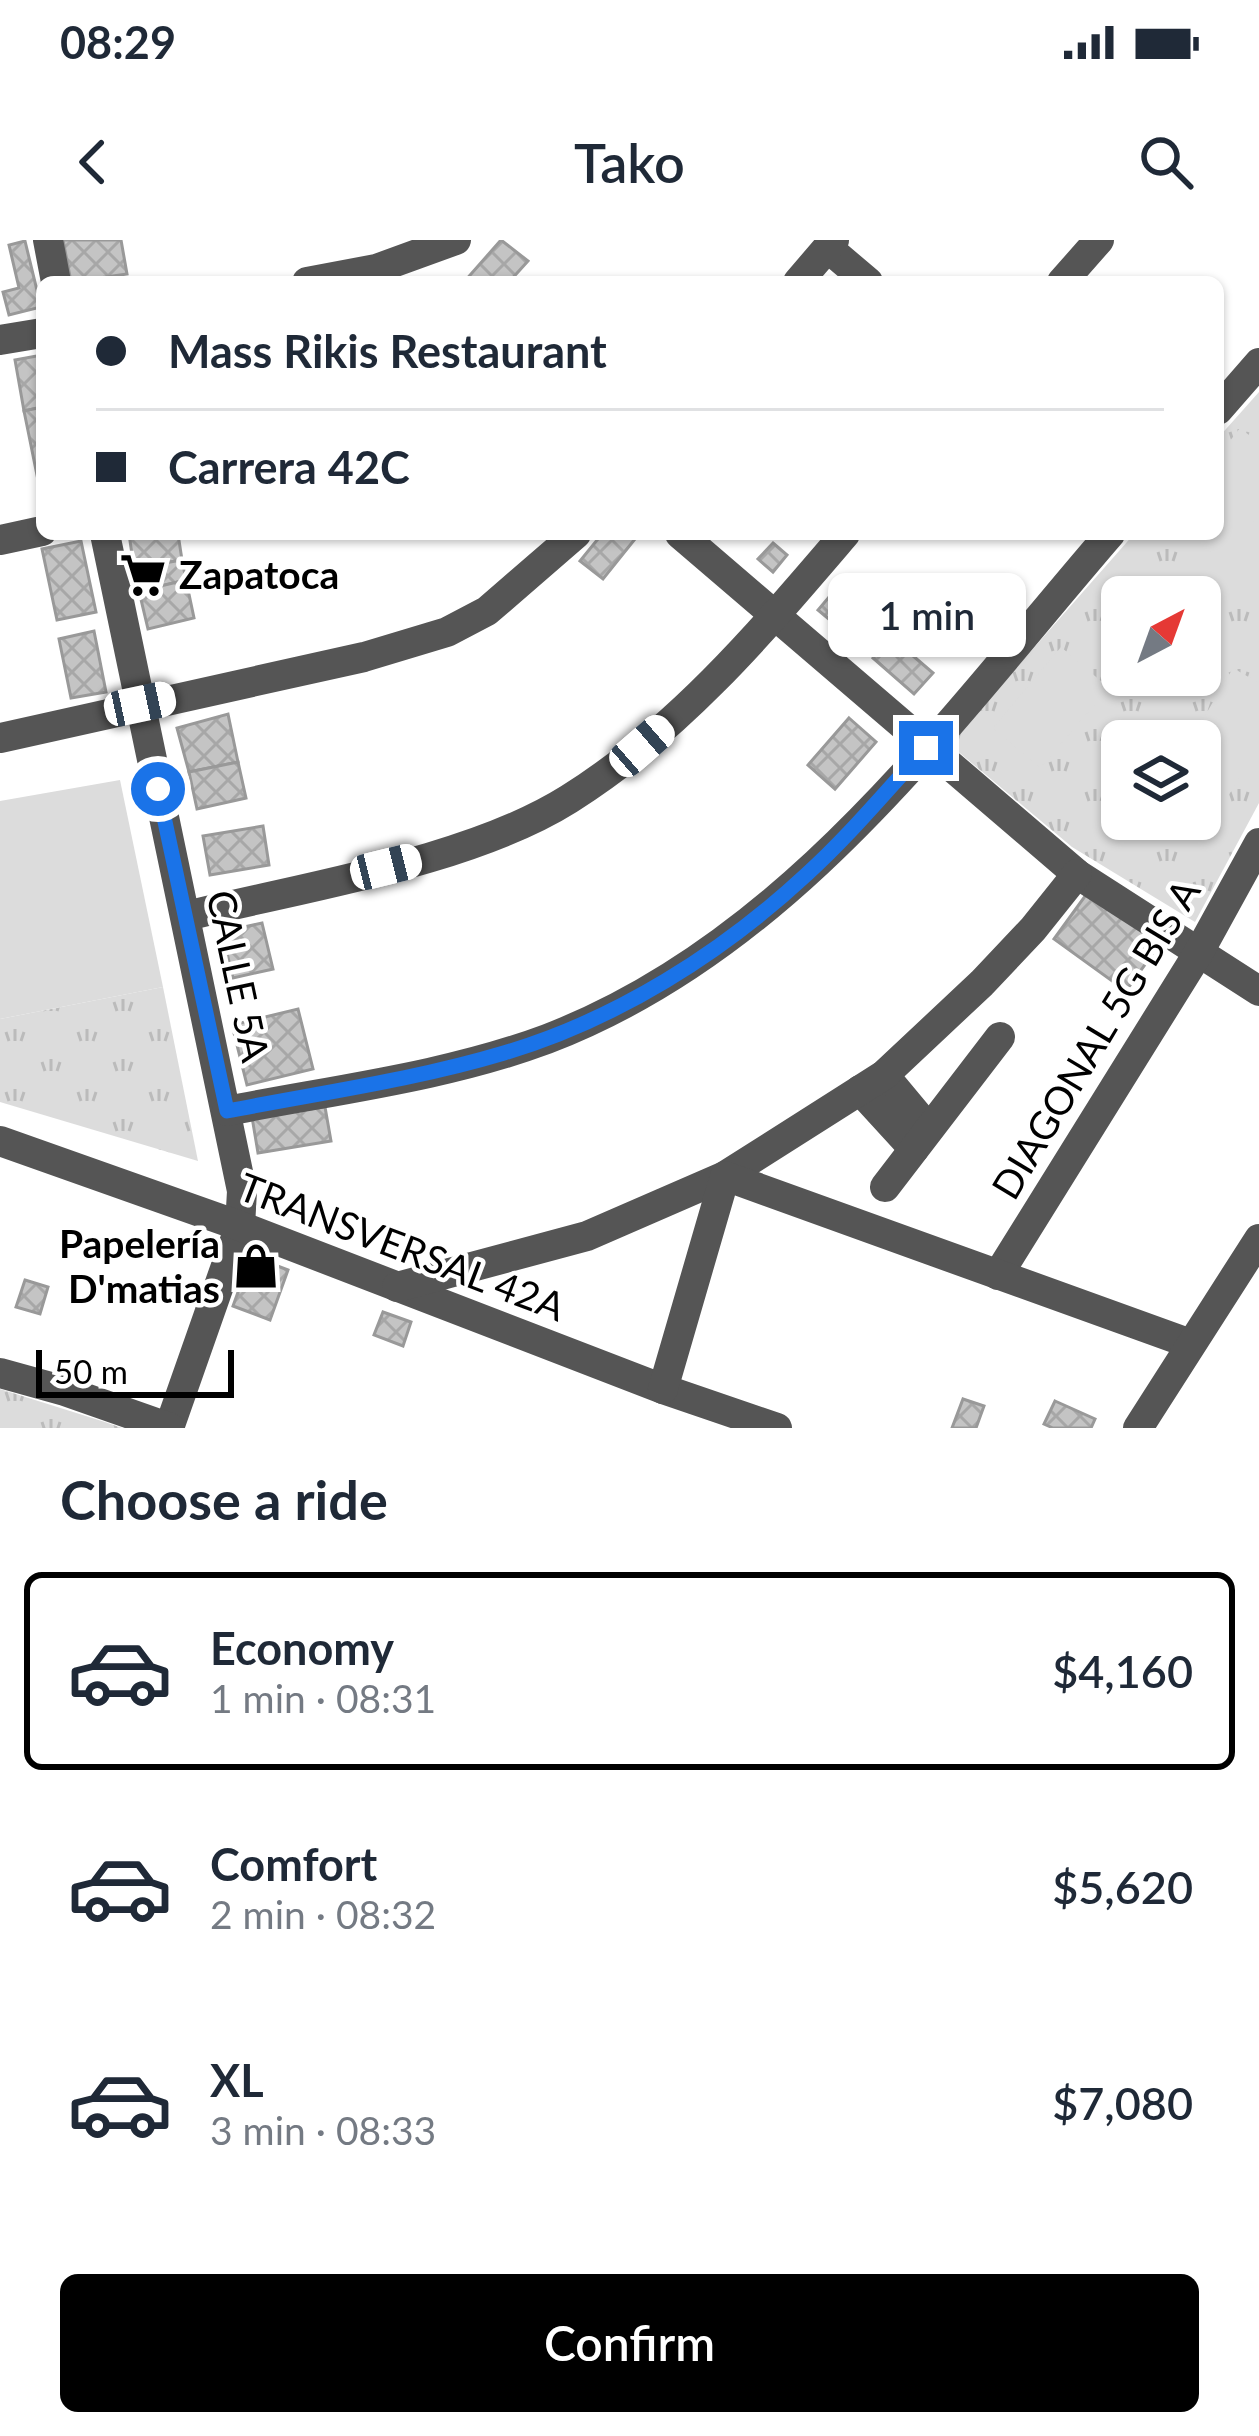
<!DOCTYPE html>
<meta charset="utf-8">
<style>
body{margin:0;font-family:Lato,sans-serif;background:#f2f2f3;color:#1f2937;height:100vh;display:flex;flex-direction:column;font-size:45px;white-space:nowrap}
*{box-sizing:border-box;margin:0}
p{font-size:39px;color:#747a83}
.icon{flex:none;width:66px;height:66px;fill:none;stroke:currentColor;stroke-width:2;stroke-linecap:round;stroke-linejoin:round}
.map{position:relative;height:1188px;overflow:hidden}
.sheet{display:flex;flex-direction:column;background:#fff;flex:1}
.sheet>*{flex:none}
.banner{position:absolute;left:36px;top:36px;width:1188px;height:264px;border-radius:18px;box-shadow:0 3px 9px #0004;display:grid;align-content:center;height:264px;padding:0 60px;background:#fff}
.needle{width:78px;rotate:41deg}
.controls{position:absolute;left:1101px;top:336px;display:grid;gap:24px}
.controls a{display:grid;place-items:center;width:120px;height:120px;border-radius:18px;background:#fff;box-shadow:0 3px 9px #0004;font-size:60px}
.scale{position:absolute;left:36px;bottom:30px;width:198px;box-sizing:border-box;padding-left:12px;border:6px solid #000;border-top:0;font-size:33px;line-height:42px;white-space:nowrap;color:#000;-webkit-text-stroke:9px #fff;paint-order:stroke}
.end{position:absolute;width:54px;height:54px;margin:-27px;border:15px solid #1a73e8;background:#fff;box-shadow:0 0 0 6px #fff}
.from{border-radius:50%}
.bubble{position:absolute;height:84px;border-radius:18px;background:#fff;box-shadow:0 3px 9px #0004;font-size:39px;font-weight:600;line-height:84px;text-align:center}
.car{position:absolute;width:36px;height:72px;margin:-36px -18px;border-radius:15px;box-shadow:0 0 9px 3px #0007;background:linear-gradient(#fff 24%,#345 0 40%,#fff 0 76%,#345 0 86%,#fff 0)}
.banner b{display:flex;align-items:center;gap:42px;height:114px;font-size:45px}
.banner b+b{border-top:3px solid #e0e1e3}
.banner i{width:30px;height:30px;background:#1f2937}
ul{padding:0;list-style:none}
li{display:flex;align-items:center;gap:36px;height:198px;margin:0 24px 18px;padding:0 36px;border:6px solid transparent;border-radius:18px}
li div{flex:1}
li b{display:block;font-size:45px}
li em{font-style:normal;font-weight:600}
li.active{border-color:#000}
li>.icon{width:108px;height:108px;stroke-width:1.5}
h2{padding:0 60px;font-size:54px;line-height:144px}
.primary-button{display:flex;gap:24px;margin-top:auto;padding:24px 60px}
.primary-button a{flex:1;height:138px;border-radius:18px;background:#000;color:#fff;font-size:48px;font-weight:600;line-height:138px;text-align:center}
.status{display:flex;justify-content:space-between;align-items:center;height:84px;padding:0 60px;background:#fff;direction:ltr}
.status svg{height:33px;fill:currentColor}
header{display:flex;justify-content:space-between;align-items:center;height:156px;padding:0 60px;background:#fff;font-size:54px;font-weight:600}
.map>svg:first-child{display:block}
.grass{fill:url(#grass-tufts);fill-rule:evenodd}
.pitch{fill:#dcdcdc}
.building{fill:url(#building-cross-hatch);stroke:#999;stroke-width:3}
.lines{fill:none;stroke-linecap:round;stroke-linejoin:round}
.minor{stroke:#555;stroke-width:30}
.route{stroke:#1a73e8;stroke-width:15}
.labels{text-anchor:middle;stroke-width:9;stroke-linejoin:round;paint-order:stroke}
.poi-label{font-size:39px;font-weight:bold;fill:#000;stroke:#fff;text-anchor:start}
.street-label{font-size:39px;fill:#000;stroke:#fff}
</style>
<div class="status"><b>08:29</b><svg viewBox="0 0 49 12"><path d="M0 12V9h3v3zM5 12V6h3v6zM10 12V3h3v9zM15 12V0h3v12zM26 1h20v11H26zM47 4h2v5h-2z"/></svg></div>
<header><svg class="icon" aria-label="back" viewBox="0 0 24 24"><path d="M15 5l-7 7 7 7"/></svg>Tako<svg class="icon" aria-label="search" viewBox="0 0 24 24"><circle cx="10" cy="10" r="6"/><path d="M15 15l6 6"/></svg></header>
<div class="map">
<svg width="1259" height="1188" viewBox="0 0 1259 1188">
<defs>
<pattern id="grass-tufts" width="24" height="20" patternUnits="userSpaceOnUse" patternTransform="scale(3)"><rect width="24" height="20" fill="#dcdcdc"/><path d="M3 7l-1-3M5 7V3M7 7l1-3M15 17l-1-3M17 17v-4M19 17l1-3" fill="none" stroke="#bbb"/></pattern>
<pattern id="building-cross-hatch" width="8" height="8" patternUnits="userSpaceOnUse" patternTransform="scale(3)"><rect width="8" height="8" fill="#c4c4c4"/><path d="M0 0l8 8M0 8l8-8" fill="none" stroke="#a7a7a7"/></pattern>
</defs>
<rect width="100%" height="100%" fill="#fff"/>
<g class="grass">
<path d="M 1259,152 L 1259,563 L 1195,682 L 1072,607 L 949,504 L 1134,294 L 1218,294 L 1218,198 ZM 1122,357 L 1200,357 L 1200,435 L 1122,435 ZM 1122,501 L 1200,501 L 1200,579 L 1122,579 Z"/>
<polygon points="163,747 198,921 0,862 0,779"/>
<polygon points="0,1149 105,1182 122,1188 0,1188"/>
</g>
<g class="pitch">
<polygon points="1240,188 1259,203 1259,252 1211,312 1188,294 1218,294 1218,216"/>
<polygon points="1259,275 1259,351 1222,319"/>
<polygon points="1061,407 1109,448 1040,528 993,488"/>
<polygon points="1233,428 1259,443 1259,504 1220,570 1200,558 1200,501 1190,501"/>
<polygon points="120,540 163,747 0,779 0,561"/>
</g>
<g class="building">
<polygon points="63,0 121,0 127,34 71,42"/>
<polygon points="501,0 528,21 509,42 464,42"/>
<polygon points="25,1 41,67 9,75 3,52 19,48 9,5"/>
<polygon points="42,115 42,167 24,171 15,120"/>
<polygon points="42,167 42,255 41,255 24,171"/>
<polygon points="129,294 178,294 182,320 134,328"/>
<polygon points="602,294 639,294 603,339 580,321"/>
<polygon points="81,301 96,372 57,380 42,309"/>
<polygon points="773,303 787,315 773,332 758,319"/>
<polygon points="182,320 186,340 139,351 134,328"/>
<polygon points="186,340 194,378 148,389 139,351"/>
<polygon points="829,357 859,381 848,395 818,370"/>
<polygon points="94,391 106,452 71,458 59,399"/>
<polygon points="891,397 933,433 914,454 873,418"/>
<polygon points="228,474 238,522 189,532 177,488"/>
<polygon points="849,478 876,502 835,549 808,525"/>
<polygon points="238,522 246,558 197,569 189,532"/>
<polygon points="263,586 269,625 210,635 203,596"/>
<polygon points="1088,652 1148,695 1152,715 1126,751 1054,699"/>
<polygon points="262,683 273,729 233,738 222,692"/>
<polygon points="298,769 313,829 247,845 232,785"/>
<polygon points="325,867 331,901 258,913 252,877"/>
<polygon points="251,1016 288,1030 270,1080 233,1066"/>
<polygon points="25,1040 48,1047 40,1074 16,1067"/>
<polygon points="383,1072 411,1082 403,1106 374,1095"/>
<polygon points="963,1159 984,1166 976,1188 952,1188"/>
<polygon points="1055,1161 1095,1179 1091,1188 1053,1188 1044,1184"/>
</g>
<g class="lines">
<g class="minor">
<polyline points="48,0 56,42"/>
<polyline points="828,8 868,42"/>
<polyline points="307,42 376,29 456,0"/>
<polyline points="798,42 834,0"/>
<polyline points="1062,42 1099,0"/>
<polyline points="0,100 42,93"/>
<polyline points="1218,170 1259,123"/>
<polyline points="105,294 242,951 240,986 169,1188"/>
<polyline points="680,294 1077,634 1259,751"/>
<polyline points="0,300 42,291"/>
<polyline points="0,498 364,417 447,392 487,371 576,294"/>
<path d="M 186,676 C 302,647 469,622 569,559 C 679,490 762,391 845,294"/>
<polyline points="884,835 929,889"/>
<polyline points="860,850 914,909"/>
<path d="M 227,871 C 333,850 445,837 547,799 C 790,706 946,484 1110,294"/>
<polyline points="0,901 240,986 663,1149 777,1188"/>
<polyline points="885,947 1000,797"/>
<polyline points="998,1035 1199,712 1259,603"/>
<polyline points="397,1047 587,996 725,936 884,835 982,743 1033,689 1077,634"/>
<polyline points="0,1133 65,1151 170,1188"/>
<polyline points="663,1149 725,936 1191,1104"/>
<polyline points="1138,1188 1259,999"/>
</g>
</g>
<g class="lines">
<path class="route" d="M 158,549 L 227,871 C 319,853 414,840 504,813 C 616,780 722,713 807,634 C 850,595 887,550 926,508"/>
</g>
<defs>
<g id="supermarket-bare" transform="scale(3.6)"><path d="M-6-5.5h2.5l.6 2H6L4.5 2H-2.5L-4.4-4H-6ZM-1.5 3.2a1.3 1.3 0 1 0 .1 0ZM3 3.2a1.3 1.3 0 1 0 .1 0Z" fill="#000" stroke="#fff" stroke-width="2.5" paint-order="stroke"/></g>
<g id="shop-bare" transform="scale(3.6)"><path d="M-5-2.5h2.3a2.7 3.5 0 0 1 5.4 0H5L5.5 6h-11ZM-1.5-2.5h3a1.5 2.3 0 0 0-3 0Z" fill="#000" stroke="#fff" stroke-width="2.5" paint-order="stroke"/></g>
</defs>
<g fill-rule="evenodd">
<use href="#supermarket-bare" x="143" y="335"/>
<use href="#shop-bare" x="256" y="1026"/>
</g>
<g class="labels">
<g class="poi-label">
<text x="179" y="349">Zapatoca</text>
<text x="220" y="1018" text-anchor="end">Papelería<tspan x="220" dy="45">D'matias</tspan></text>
</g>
<g class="street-label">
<text transform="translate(238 736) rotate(78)" y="14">CALLE 5A</text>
<text transform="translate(1096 799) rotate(-59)" y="14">DIAGONAL 5G BIS A</text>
<text transform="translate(402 1007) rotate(21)" y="14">TRANSVERSAL 42A</text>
</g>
</g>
</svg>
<div class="controls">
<a><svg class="needle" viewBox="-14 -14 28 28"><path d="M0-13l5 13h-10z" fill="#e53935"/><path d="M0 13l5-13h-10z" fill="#747a83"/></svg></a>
<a><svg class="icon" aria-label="layers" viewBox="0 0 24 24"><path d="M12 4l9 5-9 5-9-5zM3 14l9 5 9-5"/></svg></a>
</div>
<div class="scale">50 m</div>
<i class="end from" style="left:158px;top:549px"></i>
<i class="end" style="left:926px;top:508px"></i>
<div class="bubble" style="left:828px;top:333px;width:198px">1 min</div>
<i class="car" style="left:140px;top:464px;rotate:78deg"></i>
<i class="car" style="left:642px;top:506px;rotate:49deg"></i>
<i class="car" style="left:386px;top:627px;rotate:76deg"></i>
<div class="banner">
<b><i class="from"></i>Mass Rikis Restaurant</b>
<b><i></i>Carrera 42C</b>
</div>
</div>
<section class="sheet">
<h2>Choose a ride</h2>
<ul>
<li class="active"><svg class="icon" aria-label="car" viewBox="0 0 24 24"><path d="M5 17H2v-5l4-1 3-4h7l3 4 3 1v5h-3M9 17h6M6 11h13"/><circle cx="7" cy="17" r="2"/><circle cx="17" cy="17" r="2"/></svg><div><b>Economy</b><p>1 min · 08:31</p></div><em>$4,160</em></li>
<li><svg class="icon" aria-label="car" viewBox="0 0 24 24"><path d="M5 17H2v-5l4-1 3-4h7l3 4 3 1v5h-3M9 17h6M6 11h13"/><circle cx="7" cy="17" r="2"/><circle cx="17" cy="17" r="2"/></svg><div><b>Comfort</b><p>2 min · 08:32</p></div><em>$5,620</em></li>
<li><svg class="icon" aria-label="car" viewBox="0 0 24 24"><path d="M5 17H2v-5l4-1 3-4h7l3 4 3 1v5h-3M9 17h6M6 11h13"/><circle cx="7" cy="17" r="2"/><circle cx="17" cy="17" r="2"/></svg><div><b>XL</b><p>3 min · 08:33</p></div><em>$7,080</em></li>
</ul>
<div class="primary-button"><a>Confirm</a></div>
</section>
